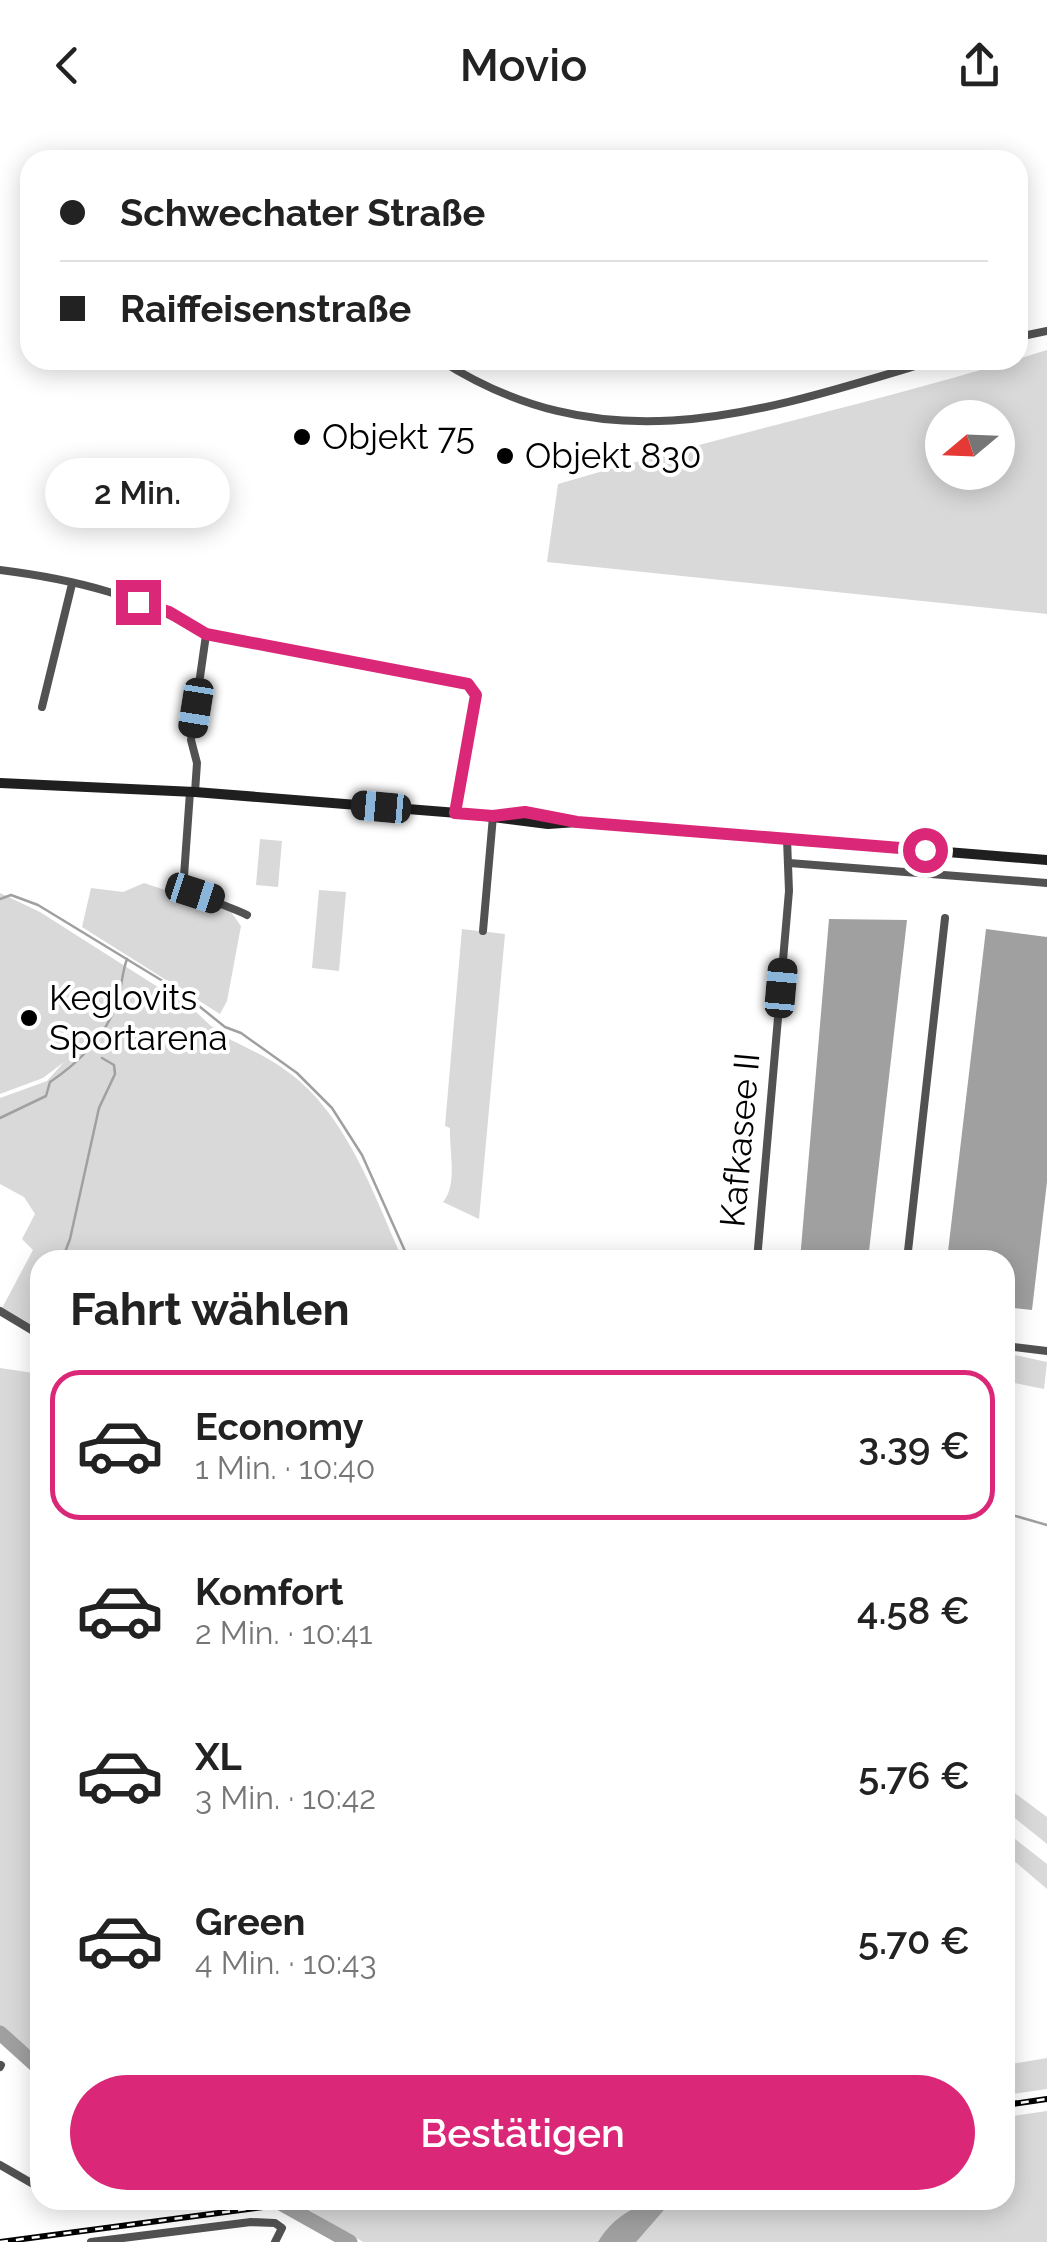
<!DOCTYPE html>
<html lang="de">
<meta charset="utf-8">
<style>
body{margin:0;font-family:Raleway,sans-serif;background:#f2f2f2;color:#222;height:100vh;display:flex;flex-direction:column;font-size:38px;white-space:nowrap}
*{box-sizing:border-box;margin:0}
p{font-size:32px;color:#767676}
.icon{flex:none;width:55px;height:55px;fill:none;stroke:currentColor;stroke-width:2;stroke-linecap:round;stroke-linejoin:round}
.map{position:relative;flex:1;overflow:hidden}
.side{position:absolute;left:30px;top:1120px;width:985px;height:960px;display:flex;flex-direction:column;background:#fff;border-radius:30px;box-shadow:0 5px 25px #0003}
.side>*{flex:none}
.top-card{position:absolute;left:20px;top:20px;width:1008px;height:220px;border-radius:30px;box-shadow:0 5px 25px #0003;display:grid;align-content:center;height:220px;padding:0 40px;background:#fff}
.needle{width:65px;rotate:251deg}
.controls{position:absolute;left:925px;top:270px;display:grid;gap:20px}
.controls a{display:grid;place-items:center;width:90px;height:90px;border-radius:50%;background:#fff;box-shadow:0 5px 25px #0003;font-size:50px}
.end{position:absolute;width:45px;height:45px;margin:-22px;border:12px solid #db2777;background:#fff;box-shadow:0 0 0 5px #fff}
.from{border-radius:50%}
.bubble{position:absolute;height:70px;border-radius:35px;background:#fff;box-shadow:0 5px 25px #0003;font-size:32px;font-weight:600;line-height:70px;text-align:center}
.car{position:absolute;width:30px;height:60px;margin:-30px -15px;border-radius:12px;box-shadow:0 0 8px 2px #0007;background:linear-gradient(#222 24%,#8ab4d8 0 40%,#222 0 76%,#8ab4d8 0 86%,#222 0)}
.top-card b{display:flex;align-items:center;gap:35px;height:95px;font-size:38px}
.top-card b+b{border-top:2px solid #e0e0e0}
.top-card i{width:25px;height:25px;background:#222}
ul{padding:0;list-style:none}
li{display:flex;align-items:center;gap:30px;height:150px;margin:0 20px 15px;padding:0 20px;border:5px solid transparent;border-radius:30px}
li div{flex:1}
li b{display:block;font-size:38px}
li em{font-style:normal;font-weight:600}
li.active{border-color:#db2777}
li>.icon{width:90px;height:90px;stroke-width:1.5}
h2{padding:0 40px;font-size:45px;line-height:120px}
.cta{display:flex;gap:20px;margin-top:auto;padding:20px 40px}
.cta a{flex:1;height:115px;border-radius:60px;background:#db2777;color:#fff;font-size:40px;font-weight:600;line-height:115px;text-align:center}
header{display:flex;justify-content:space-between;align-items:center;height:130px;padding:0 40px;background:#fff;font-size:45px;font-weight:600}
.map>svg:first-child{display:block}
.green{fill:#d9d9d9;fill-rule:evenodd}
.water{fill:#a0a0a0}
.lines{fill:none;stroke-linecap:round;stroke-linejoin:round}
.stream{stroke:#a0a0a0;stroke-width:2.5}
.river{stroke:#a0a0a0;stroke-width:15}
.minor{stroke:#525252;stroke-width:8}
.secondary{stroke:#1f1f1f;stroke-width:10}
.rail-casing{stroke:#000;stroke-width:6}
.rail{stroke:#fff;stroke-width:2.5;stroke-dasharray:8;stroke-linecap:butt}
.route{stroke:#db2777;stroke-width:12}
.poi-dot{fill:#000;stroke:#fff;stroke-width:4}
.labels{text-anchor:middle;stroke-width:8;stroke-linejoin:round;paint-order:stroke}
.poi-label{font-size:35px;fill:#000;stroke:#fff;text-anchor:start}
.street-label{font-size:35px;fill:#000;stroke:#fff}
</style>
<header><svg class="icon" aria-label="back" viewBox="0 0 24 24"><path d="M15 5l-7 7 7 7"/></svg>Movio<svg class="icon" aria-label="share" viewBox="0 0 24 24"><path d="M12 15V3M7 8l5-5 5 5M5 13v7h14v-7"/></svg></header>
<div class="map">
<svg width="1047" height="2112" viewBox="0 0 1047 2112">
<rect width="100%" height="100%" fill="#fff"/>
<g class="green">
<path d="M 1047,220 L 1047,484 L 547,432 L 558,354 C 720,306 887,270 1047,220 ZM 942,288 L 998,288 L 998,342 L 942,342 Z"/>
<polygon points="260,709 282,711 278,757 256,755"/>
<polygon points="144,753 231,782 241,796 227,871 220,884 82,797 91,758 123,762"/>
<polygon points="319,760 346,762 339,841 312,838"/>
<path d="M 0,763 L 40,782 L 194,880 L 211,896 L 225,902 L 227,908 C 245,917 265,926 281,937 C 346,980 373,1063 403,1130 L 40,1130 L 40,1201 L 1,1180 L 33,1120 L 22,1109 L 35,1084 L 24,1067 L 0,1054 L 0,968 L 47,951 L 64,932 L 43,948 L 0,964 Z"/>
<path d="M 462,799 L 505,804 L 479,1089 L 443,1072 C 458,1055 449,1020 450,998 L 445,996 Z"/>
<polygon points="1005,1223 1047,1232 1044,1259 1005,1251"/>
<polygon points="0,1238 40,1244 40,1930 28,1926 0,1897"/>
<polygon points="1005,1656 1047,1687 1047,1714 1005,1680"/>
<polygon points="1005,1701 1047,1734 1047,1759 1005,1723"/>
<polygon points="1047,1928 1047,1959 1005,1965 1005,1935"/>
<path d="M 1047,1981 L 1047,2112 L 363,2112 L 292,2070 C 319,2070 340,2076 367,2070 L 1005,2070 L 1005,1987 Z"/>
</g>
<g class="water">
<polygon points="829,789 907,790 868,1130 800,1130"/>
<polygon points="986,799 1047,807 1047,1052 1032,1180 1005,1177 1005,1130 947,1130"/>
<path d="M 651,2070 L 670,2073 L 636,2112 L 598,2112 C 612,2089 627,2081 651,2070 Z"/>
</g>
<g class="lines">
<g class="stream">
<polyline points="0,769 11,765 38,775 184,864 225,897 241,903 297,943 332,978 362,1025 409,1130"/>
<path d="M 0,988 L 46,966 L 50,952 C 77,934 105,907 116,875 C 122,861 121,845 127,829"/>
<polyline points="62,1130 70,1109 99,978 115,944 114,935 102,928"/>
<polyline points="37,1192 40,1186"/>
<polyline points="1005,1383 1047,1395"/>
</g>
<g class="river">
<polyline points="0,1903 40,1939"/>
<polyline points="275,2070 350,2112"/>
</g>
<g class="minor">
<polyline points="1018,207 1047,201"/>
<path d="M 440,230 C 607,337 761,282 935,230"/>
<path d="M 0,440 C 72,449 144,466 206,505 L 469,554 L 475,565 L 455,683"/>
<polyline points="42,577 72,454"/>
<path d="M 190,662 L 184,746 C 193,769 226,774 247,785"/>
<polyline points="195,662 197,633 191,610 206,505"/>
<polyline points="789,733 1047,753"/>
<polyline points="483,801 493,686"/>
<polyline points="757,1130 789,761 787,709"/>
<polyline points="907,1130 945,788"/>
<polyline points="0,1181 40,1205"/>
<polyline points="1005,1216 1047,1221"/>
<polyline points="0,1937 1,1935"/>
<polyline points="0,2035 40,2058"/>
<polyline points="91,2112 251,2092 275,2093 282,2098 275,2112"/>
</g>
<g class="secondary">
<polyline points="0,653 195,662 470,684 548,694 577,692"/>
<polyline points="494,686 525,682 577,692 1047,730"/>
</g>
<g class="rail-casing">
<g id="rail">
<polyline points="1005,1975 1047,1969"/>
<polyline points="0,2112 316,2070"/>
</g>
</g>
<use href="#rail" class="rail"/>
</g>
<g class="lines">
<polyline class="route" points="138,472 169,482 206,504 468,554 476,565 455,683 493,686 525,682 577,692 925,720"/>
</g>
<g class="poi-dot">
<circle cx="302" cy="307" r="10"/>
<circle cx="505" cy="326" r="10"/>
<circle cx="29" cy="888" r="10"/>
</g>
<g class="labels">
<g class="poi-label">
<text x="322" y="319">Objekt 75</text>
<text x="525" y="338">Objekt 830</text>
<text x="49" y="880">Keglovits<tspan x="49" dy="40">Sportarena</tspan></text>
</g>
<g class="street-label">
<text transform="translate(740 1010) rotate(-85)" y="12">Kafkasee II</text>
</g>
</g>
</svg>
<div class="controls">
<a><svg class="needle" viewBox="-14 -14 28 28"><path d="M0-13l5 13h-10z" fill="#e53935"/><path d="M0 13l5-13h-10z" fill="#767676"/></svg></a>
</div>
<i class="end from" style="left:925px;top:720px"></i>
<i class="end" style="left:138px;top:472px"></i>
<div class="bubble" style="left:45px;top:328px;width:185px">2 Min.</div>
<i class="car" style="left:196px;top:578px;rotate:189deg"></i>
<i class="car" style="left:381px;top:677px;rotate:275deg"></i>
<i class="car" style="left:195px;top:763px;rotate:108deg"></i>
<i class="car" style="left:781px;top:858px;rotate:5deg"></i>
<div class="top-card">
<b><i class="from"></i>Schwechater Straße</b>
<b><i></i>Raiffeisenstraße</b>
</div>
<section class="side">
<h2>Fahrt wählen</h2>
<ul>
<li class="active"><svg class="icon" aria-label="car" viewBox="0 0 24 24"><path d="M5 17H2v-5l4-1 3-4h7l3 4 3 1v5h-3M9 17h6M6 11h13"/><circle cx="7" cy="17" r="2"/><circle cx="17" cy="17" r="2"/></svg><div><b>Economy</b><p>1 Min. · 10:40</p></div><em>3.39 €</em></li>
<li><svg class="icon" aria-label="car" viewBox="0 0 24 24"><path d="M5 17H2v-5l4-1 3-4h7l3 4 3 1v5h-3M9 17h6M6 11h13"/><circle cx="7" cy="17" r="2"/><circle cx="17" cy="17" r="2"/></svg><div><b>Komfort</b><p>2 Min. · 10:41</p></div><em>4.58 €</em></li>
<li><svg class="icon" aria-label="car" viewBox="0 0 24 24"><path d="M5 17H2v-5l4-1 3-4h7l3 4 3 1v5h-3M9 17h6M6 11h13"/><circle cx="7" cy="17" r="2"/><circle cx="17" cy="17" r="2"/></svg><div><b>XL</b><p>3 Min. · 10:42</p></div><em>5.76 €</em></li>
<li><svg class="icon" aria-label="car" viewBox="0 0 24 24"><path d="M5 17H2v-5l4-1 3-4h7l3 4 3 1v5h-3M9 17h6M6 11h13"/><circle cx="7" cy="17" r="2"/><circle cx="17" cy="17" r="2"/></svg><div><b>Green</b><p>4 Min. · 10:43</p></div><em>5.70 €</em></li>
</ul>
<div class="cta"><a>Bestätigen</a></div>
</section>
</div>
